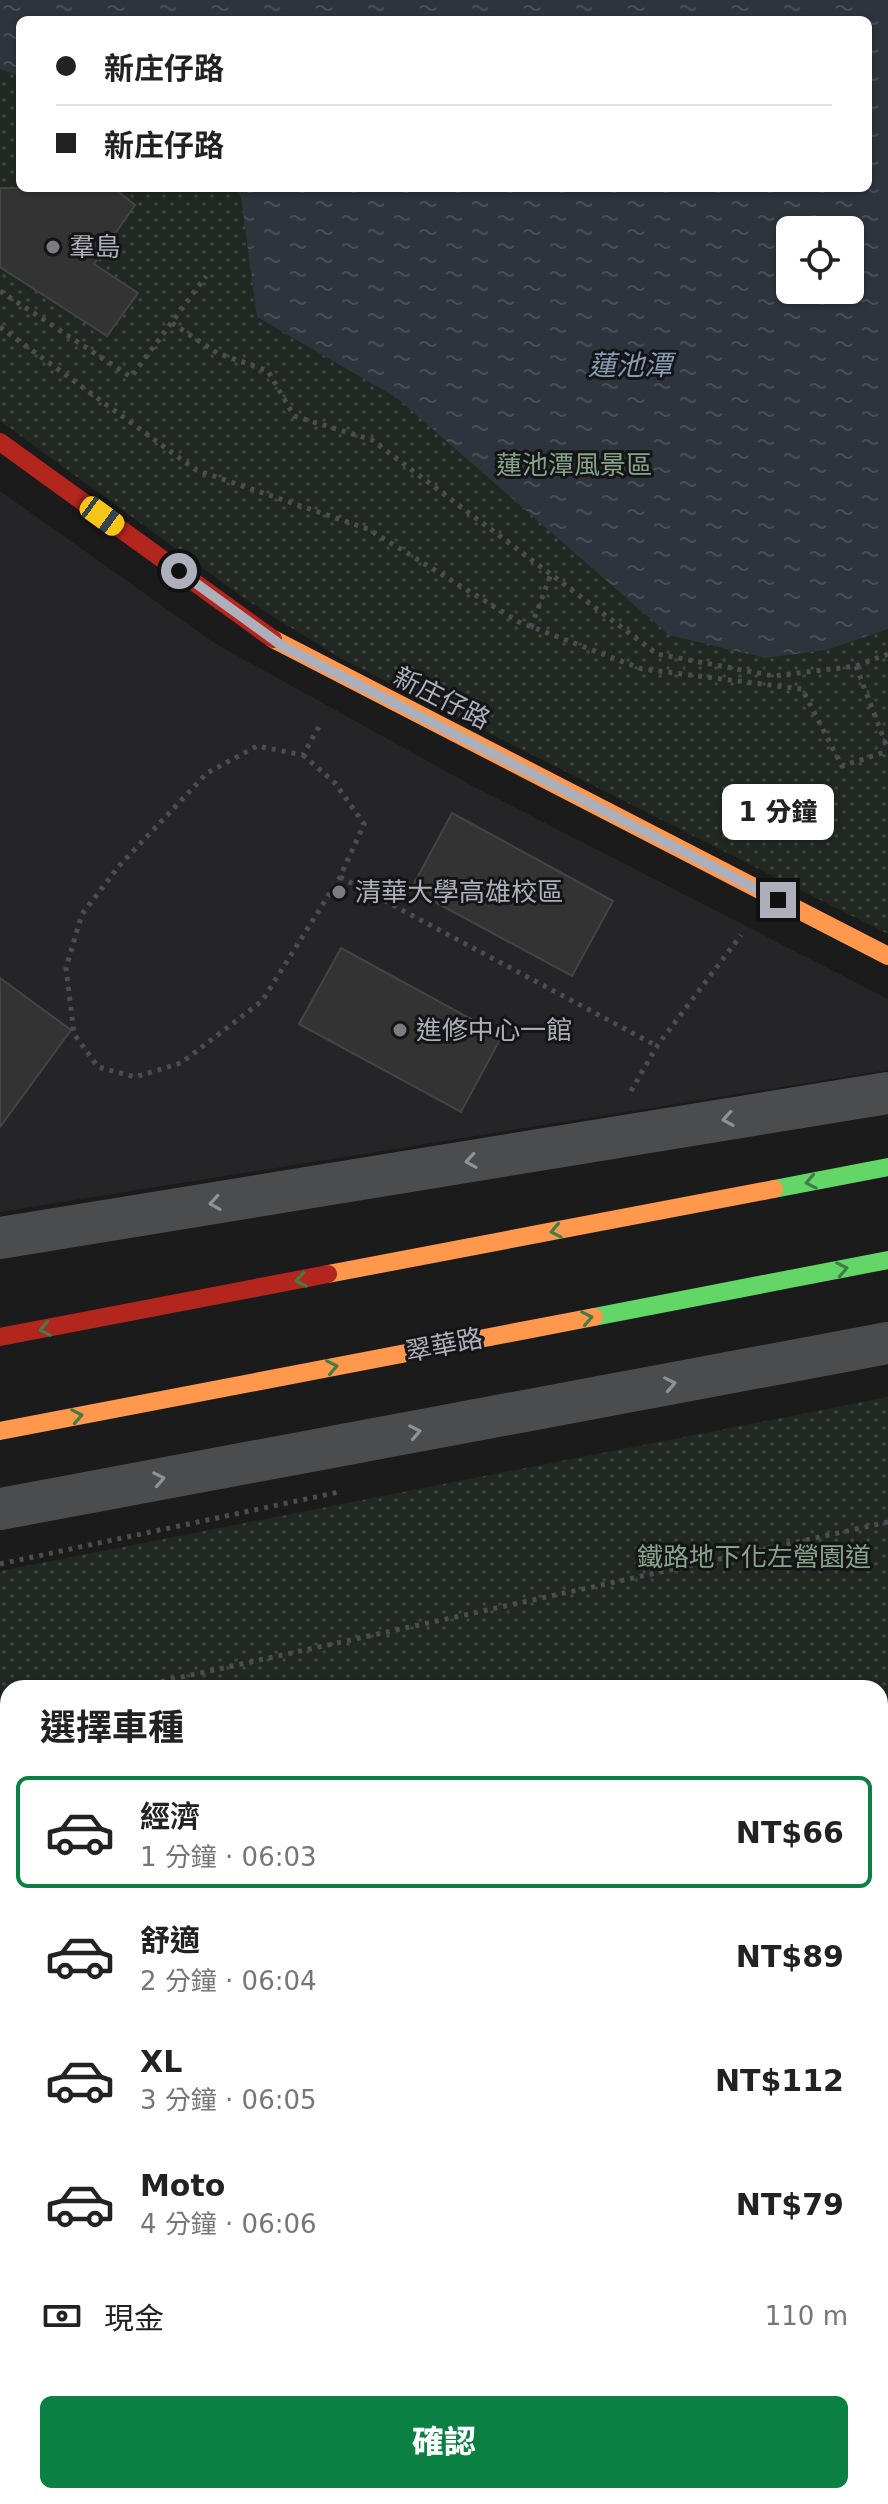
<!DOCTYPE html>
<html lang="zh-TW">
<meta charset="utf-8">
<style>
body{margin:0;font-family:"DejaVu Sans","Noto Sans TC",sans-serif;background:#f6f6f6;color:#222;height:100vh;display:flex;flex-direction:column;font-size:30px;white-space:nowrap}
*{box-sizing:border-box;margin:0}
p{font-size:26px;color:#767676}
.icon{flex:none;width:44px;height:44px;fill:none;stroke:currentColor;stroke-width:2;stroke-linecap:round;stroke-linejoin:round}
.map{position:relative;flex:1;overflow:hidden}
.drawer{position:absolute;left:0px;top:1680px;width:888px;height:824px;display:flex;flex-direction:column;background:#fff;border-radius:24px 24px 0 0;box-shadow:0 2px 6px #0004}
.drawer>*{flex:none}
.guide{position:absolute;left:16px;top:16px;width:856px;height:176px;border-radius:12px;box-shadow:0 2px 6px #0004;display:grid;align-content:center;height:176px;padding:0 40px;background:#fff}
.fabs{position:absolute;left:776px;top:216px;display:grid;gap:16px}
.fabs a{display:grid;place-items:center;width:88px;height:88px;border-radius:12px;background:#fff;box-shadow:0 2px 6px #0004;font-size:40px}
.end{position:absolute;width:36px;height:36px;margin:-18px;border:10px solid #adb0ba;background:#111;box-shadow:0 0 0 4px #111}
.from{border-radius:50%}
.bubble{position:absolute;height:56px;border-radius:12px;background:#fff;box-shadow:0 2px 6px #0004;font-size:26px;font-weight:800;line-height:56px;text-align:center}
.car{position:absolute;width:24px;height:48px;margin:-24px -12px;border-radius:10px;box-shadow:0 0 6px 2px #0007;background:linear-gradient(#f5c518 24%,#345 0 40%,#f5c518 0 76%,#345 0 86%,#f5c518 0)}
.guide b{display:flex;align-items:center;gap:28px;height:76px;font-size:30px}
.guide b+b{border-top:2px solid #e0e0e0}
.guide i{width:20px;height:20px;background:#222}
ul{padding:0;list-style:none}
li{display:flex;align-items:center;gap:24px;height:112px;margin:0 16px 12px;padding:0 24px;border:4px solid transparent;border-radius:12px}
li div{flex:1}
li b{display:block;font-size:30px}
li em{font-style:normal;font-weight:800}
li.selected{border-color:#0b8043}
li>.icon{width:72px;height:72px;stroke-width:1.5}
h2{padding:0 40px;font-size:36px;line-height:96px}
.pay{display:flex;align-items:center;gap:20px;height:88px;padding:0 40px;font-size:30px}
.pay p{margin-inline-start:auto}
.primary-button{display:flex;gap:16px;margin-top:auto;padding:16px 40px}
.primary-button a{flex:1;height:92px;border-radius:12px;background:#0b8043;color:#fff;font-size:32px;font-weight:800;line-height:92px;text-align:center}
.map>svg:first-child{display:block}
.built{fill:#252527}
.grass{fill:url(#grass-dots);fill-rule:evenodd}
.water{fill:url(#water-ripples);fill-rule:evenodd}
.building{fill:#333;stroke:#434447;stroke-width:2}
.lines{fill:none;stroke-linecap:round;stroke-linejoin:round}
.path{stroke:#4c4d50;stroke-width:5;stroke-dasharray:4 6;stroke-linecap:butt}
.lane{stroke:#4b4c4e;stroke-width:22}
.street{stroke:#4b4c4e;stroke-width:42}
.fast{stroke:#63d668;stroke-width:18}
.slow{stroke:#ff974d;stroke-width:18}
.jam{stroke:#b3261e;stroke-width:18}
.oneway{stroke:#90929a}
.oneway2{stroke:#407f44}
.route{stroke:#adb0ba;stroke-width:10}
.poi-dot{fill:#7a7c82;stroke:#151517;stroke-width:3}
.labels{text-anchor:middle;stroke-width:6;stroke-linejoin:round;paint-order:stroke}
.poi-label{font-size:26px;fill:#adb0ba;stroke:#151517;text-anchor:start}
.park-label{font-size:26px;fill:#85a48a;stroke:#151517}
.street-label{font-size:26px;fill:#adb0ba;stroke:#151517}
.water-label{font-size:28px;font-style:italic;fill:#879ab3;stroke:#151517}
</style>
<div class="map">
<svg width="888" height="2504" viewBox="0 0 888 2504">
<defs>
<pattern id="grass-dots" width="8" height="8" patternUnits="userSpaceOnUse" patternTransform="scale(2)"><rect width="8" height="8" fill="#212822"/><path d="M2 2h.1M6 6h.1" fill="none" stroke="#3f4540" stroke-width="1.8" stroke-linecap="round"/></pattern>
<pattern id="water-ripples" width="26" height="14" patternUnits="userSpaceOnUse" patternTransform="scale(2)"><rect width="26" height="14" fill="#2e343c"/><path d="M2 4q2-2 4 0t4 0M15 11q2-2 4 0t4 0" fill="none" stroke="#4a4f56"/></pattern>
</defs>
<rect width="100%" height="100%" fill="#1b1b1b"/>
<polygon class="built" points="0,491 216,644 469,784 888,999 888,1070 0,1212"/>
<g class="grass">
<path d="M 0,0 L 888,0 L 888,934 L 342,659 L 248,601 L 0,421 ZM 20,20 L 868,20 L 868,188 L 20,188 ZM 790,230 L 850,230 L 850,290 L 790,290 Z"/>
<polygon points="888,1397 888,1838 880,1839 880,1688 8,1688 8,2058 0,2061 0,1571"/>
<polygon points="880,2016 888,2026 888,2245 880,2247"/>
</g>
<path class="water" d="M 0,0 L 888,0 L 888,629 L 826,650 L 765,658 L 669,635 L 397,398 L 257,317 L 241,197 L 236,188 L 868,188 L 868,20 L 20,20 L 20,76 L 0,69 ZM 790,230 L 850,230 L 850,290 L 790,290 Z"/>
<g class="building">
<polygon points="0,188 114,188 135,205 94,264 138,293 107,336 0,267"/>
<polygon points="452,813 613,901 572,976 411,889"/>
<polygon points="341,948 502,1036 461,1112 299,1024"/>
<polygon points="0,978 71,1030 0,1127"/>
</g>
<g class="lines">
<g class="path">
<polyline points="0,291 131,377 206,276"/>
<polyline points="172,323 217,353 268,371 294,416 372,440 657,654 774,676 856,666 888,654"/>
<polyline points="0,327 196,470 368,529 519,622 642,669 802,689 842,766 888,751"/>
<polyline points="531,627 551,574"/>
<polyline points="856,666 888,750"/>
<polyline points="303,755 335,783 364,824 340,877 262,1001 181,1063 135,1077 98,1067 74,1034 66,968 82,914 119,866 207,773 257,746 303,755 321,723"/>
<polyline points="340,877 657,1046"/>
<polyline points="631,1091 657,1046 741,935"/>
<polyline points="0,1564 339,1492"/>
<polyline points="132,1688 888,1522"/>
<polyline points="0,1717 8,1715"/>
<polyline points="880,1737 888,1732"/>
<polyline points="0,1949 8,1947"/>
</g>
<polyline class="lane" points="0,2068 8,2066"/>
<g class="street">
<polyline points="0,1238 888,1093"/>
<polyline points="0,1509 888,1343"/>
<polyline points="880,2322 888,2319"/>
<polyline points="652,2496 655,2504"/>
<polyline points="284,2504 310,2496"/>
</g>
<g class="fast">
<polyline points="774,1189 888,1167"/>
<polyline points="594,1317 888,1260"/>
</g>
<g class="slow">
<polyline points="273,639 888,956"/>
<polyline points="328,1274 774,1189"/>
<polyline points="0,1431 594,1317"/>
</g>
<g class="jam">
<polyline points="0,442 273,639"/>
<polyline points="0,1337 328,1274"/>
</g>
</g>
<defs><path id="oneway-chevron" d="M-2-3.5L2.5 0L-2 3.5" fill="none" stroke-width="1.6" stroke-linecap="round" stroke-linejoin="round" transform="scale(2)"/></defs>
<g class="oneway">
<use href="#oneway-chevron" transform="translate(728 1119) rotate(171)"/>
<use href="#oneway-chevron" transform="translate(471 1161) rotate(171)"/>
<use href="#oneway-chevron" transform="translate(215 1203) rotate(171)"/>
<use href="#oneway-chevron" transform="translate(670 1384) rotate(-11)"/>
<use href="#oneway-chevron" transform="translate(415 1432) rotate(-11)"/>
<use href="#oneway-chevron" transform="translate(159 1479) rotate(-11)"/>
</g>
<g class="oneway2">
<use href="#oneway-chevron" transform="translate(811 1182) rotate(169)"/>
<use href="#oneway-chevron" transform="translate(556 1231) rotate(169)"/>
<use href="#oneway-chevron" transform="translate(842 1269) rotate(-11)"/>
<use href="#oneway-chevron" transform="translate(301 1280) rotate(169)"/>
<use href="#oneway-chevron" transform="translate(587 1318) rotate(-11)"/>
<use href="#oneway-chevron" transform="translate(45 1329) rotate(169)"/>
<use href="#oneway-chevron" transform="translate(332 1367) rotate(-11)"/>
<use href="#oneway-chevron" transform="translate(77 1416) rotate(-11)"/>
</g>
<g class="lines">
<polyline class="route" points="179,571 281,645 778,900"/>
</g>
<g class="poi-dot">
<circle cx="53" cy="247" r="8"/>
<circle cx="339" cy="892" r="8"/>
<circle cx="400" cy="1030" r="8"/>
</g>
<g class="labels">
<g class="poi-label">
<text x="69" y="256">羣島</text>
<text x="355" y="901">清華大學高雄校區</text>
<text x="416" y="1039">進修中心一館</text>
</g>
<g class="park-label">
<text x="574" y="474">蓮池潭風景區</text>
<text x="754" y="1566">鐵路地下化左營園道</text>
</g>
<g class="street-label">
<text transform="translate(442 698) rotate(27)" y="9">新庄仔路</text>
<text transform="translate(444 1345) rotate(-11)" y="9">翠華路</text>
</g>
<g class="water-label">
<text x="630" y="375">蓮池潭</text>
</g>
</g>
</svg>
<div class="fabs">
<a><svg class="icon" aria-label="locate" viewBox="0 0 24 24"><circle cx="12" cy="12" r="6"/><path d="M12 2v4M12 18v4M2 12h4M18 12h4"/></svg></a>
</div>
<i class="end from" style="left:179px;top:571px"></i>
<i class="end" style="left:778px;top:900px"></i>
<div class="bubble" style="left:722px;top:784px;width:112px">1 分鐘</div>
<i class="car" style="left:102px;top:516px;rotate:126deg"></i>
<div class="guide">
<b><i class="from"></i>新庄仔路</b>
<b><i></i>新庄仔路</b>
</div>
<section class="drawer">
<h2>選擇車種</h2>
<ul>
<li class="selected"><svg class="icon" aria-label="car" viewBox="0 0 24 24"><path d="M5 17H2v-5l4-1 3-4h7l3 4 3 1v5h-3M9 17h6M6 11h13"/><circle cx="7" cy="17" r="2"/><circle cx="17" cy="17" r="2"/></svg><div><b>經濟</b><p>1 分鐘 · 06:03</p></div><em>NT$66</em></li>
<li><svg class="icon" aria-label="car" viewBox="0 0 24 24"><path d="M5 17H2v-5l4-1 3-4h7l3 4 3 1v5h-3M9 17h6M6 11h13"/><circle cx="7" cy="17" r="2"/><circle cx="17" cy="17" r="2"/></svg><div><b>舒適</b><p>2 分鐘 · 06:04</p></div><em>NT$89</em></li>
<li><svg class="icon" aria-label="car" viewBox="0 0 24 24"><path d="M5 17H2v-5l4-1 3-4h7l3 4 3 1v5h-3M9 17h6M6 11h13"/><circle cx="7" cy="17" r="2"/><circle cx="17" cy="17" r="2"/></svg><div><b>XL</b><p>3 分鐘 · 06:05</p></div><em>NT$112</em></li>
<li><svg class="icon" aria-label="car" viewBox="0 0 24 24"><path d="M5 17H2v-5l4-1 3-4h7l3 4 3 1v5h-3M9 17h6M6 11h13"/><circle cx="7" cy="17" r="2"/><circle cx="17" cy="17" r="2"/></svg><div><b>Moto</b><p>4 分鐘 · 06:06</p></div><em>NT$79</em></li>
</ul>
<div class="pay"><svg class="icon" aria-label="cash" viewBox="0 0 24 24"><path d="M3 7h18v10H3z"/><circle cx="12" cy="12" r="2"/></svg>現金<p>110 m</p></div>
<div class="primary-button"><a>確認</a></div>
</section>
</div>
